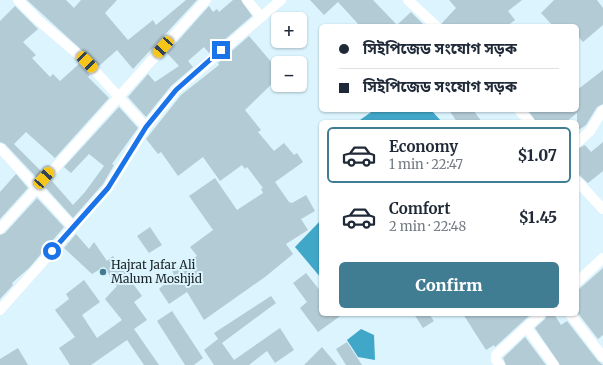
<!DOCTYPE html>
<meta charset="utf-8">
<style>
body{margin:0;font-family:Merriweather,"Noto Sans Bengali",serif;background:#f2f2f3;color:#1f2937;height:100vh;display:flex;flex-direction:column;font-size:15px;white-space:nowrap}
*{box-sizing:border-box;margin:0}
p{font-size:13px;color:#747a83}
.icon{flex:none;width:22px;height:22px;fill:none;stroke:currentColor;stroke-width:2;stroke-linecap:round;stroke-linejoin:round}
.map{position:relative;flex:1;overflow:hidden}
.drawer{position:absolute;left:319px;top:120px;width:260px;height:196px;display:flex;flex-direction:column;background:#fff;border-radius:6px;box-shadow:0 1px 3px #0004}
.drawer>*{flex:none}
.banner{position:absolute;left:319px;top:24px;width:260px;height:88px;border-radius:6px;box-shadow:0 1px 3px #0004;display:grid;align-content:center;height:88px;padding:0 20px;background:#fff}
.controls{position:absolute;left:271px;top:12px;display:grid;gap:8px}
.controls a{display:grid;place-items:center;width:36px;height:36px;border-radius:6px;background:#fff;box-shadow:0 1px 3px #0004;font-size:20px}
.end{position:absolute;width:18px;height:18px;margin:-9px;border:5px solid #1a73e8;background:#fff;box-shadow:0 0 0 2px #fff}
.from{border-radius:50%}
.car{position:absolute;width:12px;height:24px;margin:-12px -6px;border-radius:5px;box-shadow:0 0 3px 1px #0007;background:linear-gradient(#f5c518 24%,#345 0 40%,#f5c518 0 76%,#345 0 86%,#f5c518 0)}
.banner b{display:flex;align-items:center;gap:14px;height:38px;font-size:15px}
.banner b+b{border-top:1px solid #e0e1e3}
.banner i{width:10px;height:10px;background:#1f2937}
ul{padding:7px 0 0;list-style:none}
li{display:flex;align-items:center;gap:12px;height:56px;margin:0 8px 6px;padding:0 12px;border:2px solid transparent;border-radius:6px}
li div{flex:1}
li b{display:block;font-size:15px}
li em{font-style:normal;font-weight:800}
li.active{border-color:#407d93}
li>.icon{width:36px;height:36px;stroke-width:1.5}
.action{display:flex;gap:8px;margin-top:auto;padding:8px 20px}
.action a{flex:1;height:46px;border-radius:6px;background:#407d93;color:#fff;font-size:16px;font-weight:800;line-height:46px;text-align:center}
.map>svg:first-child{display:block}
.water{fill:#41a7c9}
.building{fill:#b3cbd5}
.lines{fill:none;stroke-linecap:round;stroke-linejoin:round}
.street{stroke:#fff;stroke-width:10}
.route{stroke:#1a73e8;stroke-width:5}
.poi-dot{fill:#407d93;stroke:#dbf4fe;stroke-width:1.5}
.labels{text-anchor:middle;stroke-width:4;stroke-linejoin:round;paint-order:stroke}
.poi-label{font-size:12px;fill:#1a2326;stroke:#dbf4fe;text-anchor:start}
</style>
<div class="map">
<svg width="603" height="365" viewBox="0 0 603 365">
<rect width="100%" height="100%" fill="#dbf4fe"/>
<g class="water">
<polygon points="374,110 431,110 442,122 361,122 360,120"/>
<polygon points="321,220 321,278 295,247"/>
<polygon points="361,329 374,335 375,360 358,357 347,340"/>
</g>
<g class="building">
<polygon points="27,0 66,0 74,8 81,0 117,0 105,13 128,40 153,20 156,25 186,0 197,0 133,69 117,50 99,66"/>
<polygon points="233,0 241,0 252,16 209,53 204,47 188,61 193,67 171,86 146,117 128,97 148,74 155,82 179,66 167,53 209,6 213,12 217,9 219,12"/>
<polygon points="310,0 373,0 397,25 411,12 425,26 360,26 338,2 324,15"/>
<polygon points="449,0 522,0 508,11 515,20 507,26 442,26 442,23 456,8"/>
<polygon points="554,0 597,0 603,8 603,25 583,42 577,35 577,26 553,26 541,13"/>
<polygon points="15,6 38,29 23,42 36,55 32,58 50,77 53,74 60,81 79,64 90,75 88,77 109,98 55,158 26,132 14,144 42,172 37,178 5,144 0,142 0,21"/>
<polygon points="249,36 278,70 278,78 245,110 261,130 258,132 274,151 284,143 294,155 297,153 303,162 275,182 289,202 292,203 306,195 315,211 301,219 308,230 286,244 293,254 265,277 204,320 187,292 169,304 159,289 174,275 172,270 197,256 190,247 213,230 189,196 215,178 237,210 263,193 261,189 263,188 247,167 245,169 242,165 220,181 203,157 178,176 161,152 158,154 146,139 181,95 219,65 218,63"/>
<polygon points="603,70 603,104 597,107 586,125 577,131 577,113 566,122 536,122 528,110 577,110 577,90"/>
<polygon points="119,107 138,128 112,164 114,165 103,184 73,218 46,188 52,181 73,205 85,192 104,166 89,154 71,173 64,167"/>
<polygon points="449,110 473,110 482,122 457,122"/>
<polygon points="603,142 603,171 588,183 577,173 577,149 585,145 591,152"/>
<polygon points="16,174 28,188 0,219 0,192"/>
<polygon points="37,198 64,227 29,268 12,283 13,285 0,299 0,235 5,233"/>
<polygon points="150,227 162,245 149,253 137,236"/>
<polygon points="76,234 89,249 94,242 107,261 113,256 142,296 134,302 147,320 134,329 159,365 144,365 127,340 91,365 70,365 59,348 75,337 55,310 69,299 66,294 84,280 100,302 82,315 97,338 122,320 105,299 117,286 104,267 92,274 64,248"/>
<polygon points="603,268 603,335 598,339 577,312 577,291"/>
<polygon points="306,273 321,292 321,314 343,314 318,332 300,308 307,302 293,283"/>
<polygon points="271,296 276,303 222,343 234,360 280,328 294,350 275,363 267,351 249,365 214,365 204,350 218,339 214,333"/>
<polygon points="172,311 203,358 194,365 185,365 157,321"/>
<polygon points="414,314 429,314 434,321 423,328"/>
<polygon points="463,314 531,314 495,347 494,345 486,350"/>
<polygon points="547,314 554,314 561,325 567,321 598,361 603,365 560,365 535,328 545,319"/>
<polygon points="525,337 546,365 506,365 503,358"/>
<polygon points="347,342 362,365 346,365 336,349"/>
<polygon points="322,347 337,365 304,365"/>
<polygon points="18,348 28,365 0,365 0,359"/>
</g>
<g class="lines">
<g class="street">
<polyline points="18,0 39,21 87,62 146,127"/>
<polyline points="247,0 261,17"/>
<polyline points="408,0 436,26"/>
<polyline points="519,110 530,122"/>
<polyline points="577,143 590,131 603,110"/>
<polyline points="0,148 73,227"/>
<polyline points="577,181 603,209"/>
<polyline points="0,229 206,0"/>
<polyline points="577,282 603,258"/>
<polyline points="0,310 108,188 146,127 176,90 281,0"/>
<polyline points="570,314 603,357"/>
<polyline points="527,328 554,365"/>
<polyline points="500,365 496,360 496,355 541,314"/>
</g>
</g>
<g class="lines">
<polyline class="route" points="52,251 108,188 146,127 176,90 221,50"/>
</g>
<circle class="poi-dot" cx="103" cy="272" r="4"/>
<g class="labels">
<g class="poi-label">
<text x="111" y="269">Hajrat Jafar Ali<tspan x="111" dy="14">Malum Moshjid</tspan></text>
</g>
</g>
</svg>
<div class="controls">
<a>+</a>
<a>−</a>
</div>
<i class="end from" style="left:52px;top:251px"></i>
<i class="end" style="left:221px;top:50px"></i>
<i class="car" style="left:163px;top:47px;rotate:222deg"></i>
<i class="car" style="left:87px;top:62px;rotate:136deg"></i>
<i class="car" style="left:44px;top:178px;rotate:41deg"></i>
<div class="banner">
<b><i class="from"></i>সিইপিজেড সংযোগ সড়ক</b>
<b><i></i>সিইপিজেড সংযোগ সড়ক</b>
</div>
<section class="drawer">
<ul>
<li class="active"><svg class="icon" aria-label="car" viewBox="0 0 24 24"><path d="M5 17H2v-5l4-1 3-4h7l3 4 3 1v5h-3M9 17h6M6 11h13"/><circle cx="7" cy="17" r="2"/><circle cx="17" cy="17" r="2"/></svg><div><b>Economy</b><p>1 min · 22:47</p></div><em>$1.07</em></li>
<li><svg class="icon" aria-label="car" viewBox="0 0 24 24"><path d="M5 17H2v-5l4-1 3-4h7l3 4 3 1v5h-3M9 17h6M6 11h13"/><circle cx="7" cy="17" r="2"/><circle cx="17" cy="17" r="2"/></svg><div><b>Comfort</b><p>2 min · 22:48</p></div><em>$1.45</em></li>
</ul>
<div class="action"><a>Confirm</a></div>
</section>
</div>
